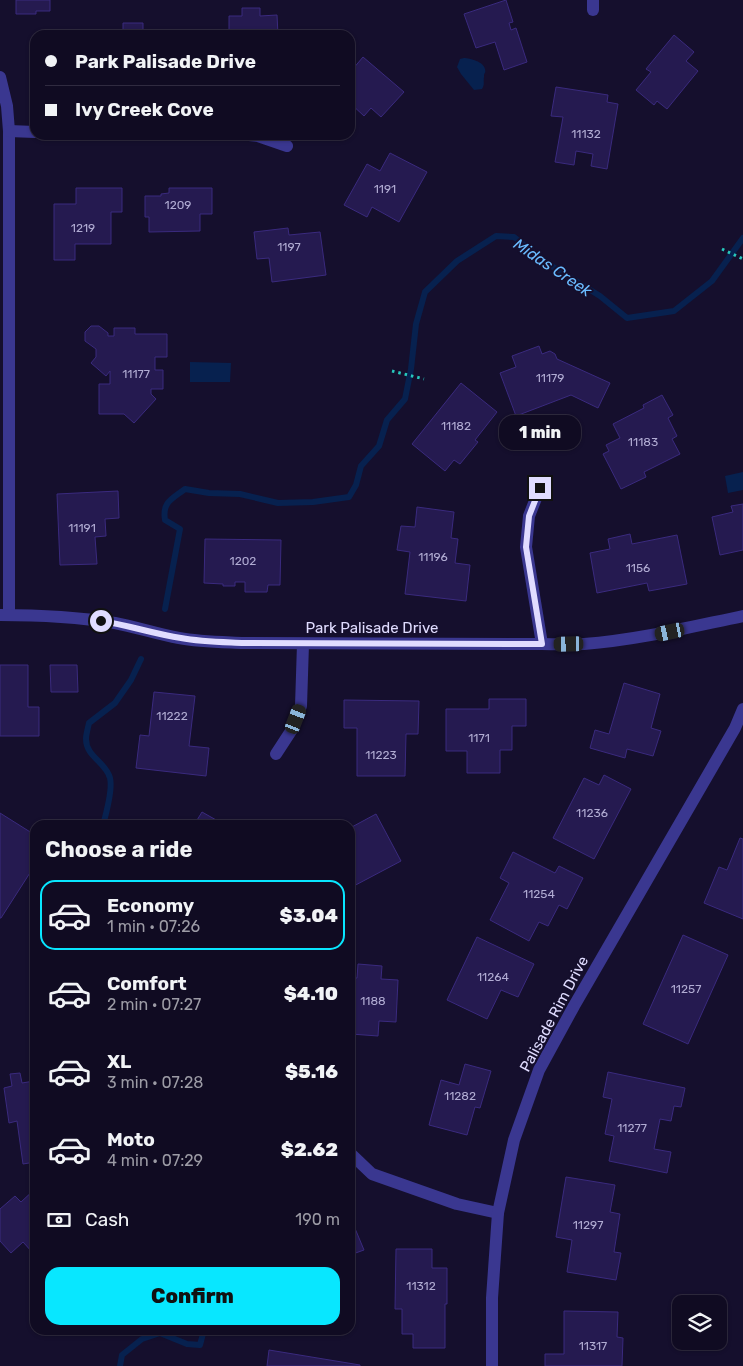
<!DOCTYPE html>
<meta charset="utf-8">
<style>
body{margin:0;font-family:Rubik,sans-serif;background:#1e192f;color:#f1f3f6;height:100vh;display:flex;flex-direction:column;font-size:19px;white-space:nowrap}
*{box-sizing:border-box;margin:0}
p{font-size:16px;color:#9c9ba5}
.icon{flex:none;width:28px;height:28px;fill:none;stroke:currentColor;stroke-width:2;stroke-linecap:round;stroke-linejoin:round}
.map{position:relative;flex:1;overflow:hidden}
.side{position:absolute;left:30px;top:820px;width:325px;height:515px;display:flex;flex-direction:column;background:#100b22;border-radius:15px;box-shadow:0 1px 4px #0004,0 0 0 1px #302b40}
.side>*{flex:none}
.guide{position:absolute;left:30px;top:30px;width:325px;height:110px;border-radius:15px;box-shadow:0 1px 4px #0004,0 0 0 1px #302b40;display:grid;align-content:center;height:110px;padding:0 15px;background:#100b22}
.fabs{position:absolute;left:672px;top:1295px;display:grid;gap:10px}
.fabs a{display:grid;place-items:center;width:55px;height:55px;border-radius:10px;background:#100b22;box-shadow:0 1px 4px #0004,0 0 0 1px #302b40;font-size:25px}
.end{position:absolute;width:22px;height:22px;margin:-11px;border:6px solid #e0dcff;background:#111;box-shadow:0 0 0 2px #111}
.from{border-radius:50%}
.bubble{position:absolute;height:35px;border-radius:15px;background:#100b22;box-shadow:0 1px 4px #0004,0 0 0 1px #302b40;font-size:16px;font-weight:800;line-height:35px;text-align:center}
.car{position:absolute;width:15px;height:30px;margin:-15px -8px;border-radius:6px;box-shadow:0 0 4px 1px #0007;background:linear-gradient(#222 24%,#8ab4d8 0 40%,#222 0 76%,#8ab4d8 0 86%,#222 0)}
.guide b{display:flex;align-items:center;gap:18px;height:48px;font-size:19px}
.guide b+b{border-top:1px solid #302b40}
.guide i{width:12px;height:12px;background:#f1f3f6}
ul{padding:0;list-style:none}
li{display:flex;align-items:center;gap:15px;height:70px;margin:0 10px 8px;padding:0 5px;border:2px solid transparent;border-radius:15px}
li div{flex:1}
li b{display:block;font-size:19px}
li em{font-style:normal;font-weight:800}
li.active{border-color:#08e7ff}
li>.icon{width:45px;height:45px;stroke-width:1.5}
h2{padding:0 15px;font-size:22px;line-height:60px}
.pay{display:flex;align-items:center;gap:12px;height:55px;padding:0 15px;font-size:19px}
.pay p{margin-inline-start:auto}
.action{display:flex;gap:10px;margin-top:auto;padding:10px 15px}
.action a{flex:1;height:58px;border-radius:15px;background:#08e7ff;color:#111;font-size:20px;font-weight:800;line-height:58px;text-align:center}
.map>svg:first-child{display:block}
.water{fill:#07214f}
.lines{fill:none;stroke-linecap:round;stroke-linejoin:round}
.stream{stroke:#07214f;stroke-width:6}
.building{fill:#251a50;stroke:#3a2a7e}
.path{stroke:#27c8bd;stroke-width:3;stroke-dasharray:2.5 4;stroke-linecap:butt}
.minor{stroke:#3a3790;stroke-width:12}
.route{stroke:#e0dcff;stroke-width:6}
.labels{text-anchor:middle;stroke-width:4;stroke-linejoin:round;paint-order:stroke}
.number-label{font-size:12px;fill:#b1acd3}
.street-label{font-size:15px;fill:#e0dcff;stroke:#150f2d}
.water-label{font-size:16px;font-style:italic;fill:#6abbff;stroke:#150f2d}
</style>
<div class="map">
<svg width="743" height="1366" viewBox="0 0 743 1366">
<rect width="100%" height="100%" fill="#150f2d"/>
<g class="water">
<path d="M 464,58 C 470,58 484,62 485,69 C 486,75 484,71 484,77 C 483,83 485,84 482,89 L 474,90 L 461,74 L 457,67 L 460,59 Z"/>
<polygon points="190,362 231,363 230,382 190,382"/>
<polygon points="743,472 743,490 728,493 725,476"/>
</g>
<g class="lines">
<g class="stream">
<path d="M 165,609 L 180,529 L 165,520 C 162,502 172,499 185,489 L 209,493 L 240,494 L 278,503 L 313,502 L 349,497 L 356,485 L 361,466 L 379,446 L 387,420 L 405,399 L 411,369 L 416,324 L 425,292 L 457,261 L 496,236 L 514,237 L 550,265 L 600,296 L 627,318 L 674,311 L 712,281 L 743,238"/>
<path d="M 103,825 C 106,814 113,789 110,778 C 106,762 86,757 86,739 C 86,734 88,728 89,723 L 115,703 L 131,680 L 141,659"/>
<polyline points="120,1366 122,1355 142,1339 160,1333 187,1344 200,1345 204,1330"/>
</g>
</g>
<g class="building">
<polygon points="16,0 50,0 50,11 36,11 36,14 16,14"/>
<polygon points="506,0 513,22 509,23 511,30 516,28 527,62 504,70 495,42 476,48 464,14"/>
<polygon points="242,8 260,8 260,16 277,15 278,35 229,35 229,16 242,16"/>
<polygon points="123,23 143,23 143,31 156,31 156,35 112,35 123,35"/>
<polygon points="674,35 694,52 686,61 698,71 667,109 657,101 654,105 636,90 651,72 646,69"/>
<polygon points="363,57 404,92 381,117 371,108 364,116 350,103 350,69 352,70"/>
<polygon points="556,87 608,95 607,102 618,104 607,169 591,166 593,154 576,151 574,165 555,162 563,117 551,116"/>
<polygon points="390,153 427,172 399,222 372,207 367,217 344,205 367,164 380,171"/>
<polygon points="76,188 122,188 122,212 111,212 111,244 75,244 75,260 54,260 54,204 76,204"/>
<polygon points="169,188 212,188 212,214 200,214 200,231 149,232 149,217 145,217 145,196 161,196 161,194 169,193"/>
<polygon points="288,228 289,235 320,232 326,275 272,282 269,258 257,259 254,232"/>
<polygon points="91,326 99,326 108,333 108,336 114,336 114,328 135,328 135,334 167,334 167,357 155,357 155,370 163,370 163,389 151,389 151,394 156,399 134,423 124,414 99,414 99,384 110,384 110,371 106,376 91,363 96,357 96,349 85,341 85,332"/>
<polygon points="539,346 542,354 550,351 555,354 557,359 610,383 598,408 571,395 516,416 500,373 516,367 512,356"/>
<polygon points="461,383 497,412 475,440 478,442 460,464 454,460 445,471 412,444"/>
<polygon points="662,395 673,415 668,418 677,436 672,439 680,454 644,472 646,477 621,489 603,454 609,451 606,445 620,438 613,424 644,408 643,405"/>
<polygon points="118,491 119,518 105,519 106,536 95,537 97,564 60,565 57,494"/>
<polygon points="743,504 743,550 720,555 712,517 733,512 731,506"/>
<polygon points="417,507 454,512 451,538 458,539 455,563 470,565 466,601 405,594 410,552 397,550 401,526 415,527"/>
<polygon points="630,534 632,544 677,535 687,584 649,591 647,583 597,593 590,553 610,549 608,539"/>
<polygon points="205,539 281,540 280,585 268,585 267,592 245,592 245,582 235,582 235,586 223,586 223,584 204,583"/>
<polygon points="0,665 28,665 28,707 39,707 39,736 0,736"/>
<polygon points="50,665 77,665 78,692 51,692"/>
<polygon points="624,683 660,694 651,728 661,731 653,756 627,749 625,758 590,748 595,730 609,734"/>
<polygon points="154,692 195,696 189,746 209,748 206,776 136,768 140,735 149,736"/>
<polygon points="489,699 526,699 526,726 512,726 512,750 500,750 500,773 467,773 467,751 446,751 446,709 489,709"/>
<polygon points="344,700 419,701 418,734 406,734 405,776 357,776 357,728 344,728"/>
<polygon points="604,775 631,789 594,859 553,838 584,778 599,785"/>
<polygon points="202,812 225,825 194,825"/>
<polygon points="0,813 35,835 35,865 1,918 0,918"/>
<polygon points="376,814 401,861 350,888 350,828"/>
<polygon points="740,838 743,839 743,919 704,903 719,867 727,870"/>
<polygon points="513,852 555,873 559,866 583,878 567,909 559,905 548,926 539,922 529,941 490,920 509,883 500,878"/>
<polygon points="683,935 728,955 688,1044 643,1024"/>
<polygon points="477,937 534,964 518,997 501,990 487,1019 447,1000"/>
<polygon points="358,964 382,966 381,979 398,980 396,1022 379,1021 378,1036 351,1034 352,1025 350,1025 350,978 357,978"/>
<polygon points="465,1064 491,1071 480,1108 475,1107 467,1135 429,1125 441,1080 459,1085"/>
<polygon points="608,1072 685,1088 681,1107 674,1106 671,1121 660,1119 654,1149 671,1152 667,1173 609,1161 614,1136 605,1134 612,1099 603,1097"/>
<polygon points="20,1073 22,1083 34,1081 35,1090 35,1162 23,1164 17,1121 9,1123 4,1088 12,1086 10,1074"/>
<polygon points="566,1177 615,1185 610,1212 620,1214 614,1252 621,1253 616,1280 567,1272 572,1240 556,1237"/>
<polygon points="35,1189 35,1252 33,1253 23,1242 11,1253 0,1241 0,1209 15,1196 21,1202"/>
<polygon points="354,1226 364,1250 350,1255 350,1227"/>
<polygon points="396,1249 432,1249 432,1268 447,1268 447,1304 445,1304 445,1348 413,1348 413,1334 402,1334 402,1309 395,1309"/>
<polygon points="564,1311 618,1312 617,1337 623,1338 622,1366 545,1366 545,1354 564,1354"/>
<polygon points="269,1350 360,1365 360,1366 267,1366"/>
</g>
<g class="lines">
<g class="path">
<polyline points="722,249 743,259"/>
<polyline points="392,371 424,379"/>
</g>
<g class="minor">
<polyline points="593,10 593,0"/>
<polyline points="0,77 7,106 9,131 9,615"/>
<polyline points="9,131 35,132"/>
<polyline points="249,135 258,136 287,146"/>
<polyline points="540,488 529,516 526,547 542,644"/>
<path d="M 0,615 C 39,615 77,617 115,623 C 136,627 157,634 179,638 C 200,642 222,642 244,643 L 542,644 C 556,644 570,645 584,644 C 638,640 690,627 743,616"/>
<polyline points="276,754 291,731 301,706 303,644"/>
<polyline points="350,1153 372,1174 457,1204 498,1213"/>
<polyline points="492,1366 492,1298 498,1213 514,1140 539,1070 574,1006 735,728 743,709"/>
</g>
</g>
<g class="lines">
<path class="route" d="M 101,621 C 128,625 154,634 181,638 C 202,642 223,642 244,643 L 542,644 L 526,547 L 529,516 L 540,488"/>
</g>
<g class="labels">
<g class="number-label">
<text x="586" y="138">11132</text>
<text x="385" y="193">1191</text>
<text x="178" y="209">1209</text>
<text x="83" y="232">1219</text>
<text x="289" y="251">1197</text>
<text x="136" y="378">11177</text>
<text x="550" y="382">11179</text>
<text x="456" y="430">11182</text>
<text x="643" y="446">11183</text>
<text x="82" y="532">11191</text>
<text x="433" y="561">11196</text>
<text x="243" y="565">1202</text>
<text x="638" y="572">1156</text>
<text x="172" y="720">11222</text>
<text x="479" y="742">1171</text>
<text x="381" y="759">11223</text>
<text x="592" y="817">11236</text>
<text x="539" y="898">11254</text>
<text x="493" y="981">11264</text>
<text x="686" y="993">11257</text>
<text x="373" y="1005">1188</text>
<text x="460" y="1100">11282</text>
<text x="632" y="1132">11277</text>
<text x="588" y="1229">11297</text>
<text x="421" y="1290">11312</text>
<text x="593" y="1350">11317</text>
</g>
<g class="street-label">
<text x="372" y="633">Park Palisade Drive</text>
<text transform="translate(554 1014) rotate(-62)" y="5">Palisade Rim Drive</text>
</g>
<g class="water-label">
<text transform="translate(553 267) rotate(34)" y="6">Midas Creek</text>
</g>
</g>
</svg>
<div class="fabs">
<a><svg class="icon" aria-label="layers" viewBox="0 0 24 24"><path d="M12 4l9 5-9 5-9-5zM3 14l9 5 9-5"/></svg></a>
</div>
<i class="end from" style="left:101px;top:621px"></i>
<i class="end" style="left:540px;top:488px"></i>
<div class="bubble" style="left:499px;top:415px;width:82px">1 min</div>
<i class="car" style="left:670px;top:632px;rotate:258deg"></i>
<i class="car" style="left:569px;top:644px;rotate:269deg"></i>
<i class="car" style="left:296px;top:719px;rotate:21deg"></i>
<div class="guide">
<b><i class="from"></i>Park Palisade Drive</b>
<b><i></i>Ivy Creek Cove</b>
</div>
<section class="side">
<h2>Choose a ride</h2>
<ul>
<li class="active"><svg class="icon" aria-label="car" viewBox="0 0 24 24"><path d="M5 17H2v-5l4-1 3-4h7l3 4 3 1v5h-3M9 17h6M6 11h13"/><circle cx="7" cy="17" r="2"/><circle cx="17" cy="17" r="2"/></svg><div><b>Economy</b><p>1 min · 07:26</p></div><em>$3.04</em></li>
<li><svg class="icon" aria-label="car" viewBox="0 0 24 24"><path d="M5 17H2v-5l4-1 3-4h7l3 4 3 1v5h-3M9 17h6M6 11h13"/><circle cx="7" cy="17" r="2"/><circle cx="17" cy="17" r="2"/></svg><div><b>Comfort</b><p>2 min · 07:27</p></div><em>$4.10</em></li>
<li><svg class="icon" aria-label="car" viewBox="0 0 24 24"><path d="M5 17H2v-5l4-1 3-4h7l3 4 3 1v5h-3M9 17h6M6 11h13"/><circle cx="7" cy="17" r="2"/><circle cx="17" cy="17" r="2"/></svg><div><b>XL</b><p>3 min · 07:28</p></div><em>$5.16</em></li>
<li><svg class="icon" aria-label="car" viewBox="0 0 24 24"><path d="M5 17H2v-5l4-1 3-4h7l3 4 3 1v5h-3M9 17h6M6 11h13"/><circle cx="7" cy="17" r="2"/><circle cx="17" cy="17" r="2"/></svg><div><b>Moto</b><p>4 min · 07:29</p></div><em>$2.62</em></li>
</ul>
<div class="pay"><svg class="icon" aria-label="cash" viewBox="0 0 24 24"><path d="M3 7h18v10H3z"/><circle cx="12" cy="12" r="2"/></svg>Cash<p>190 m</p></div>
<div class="action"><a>Confirm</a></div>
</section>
</div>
